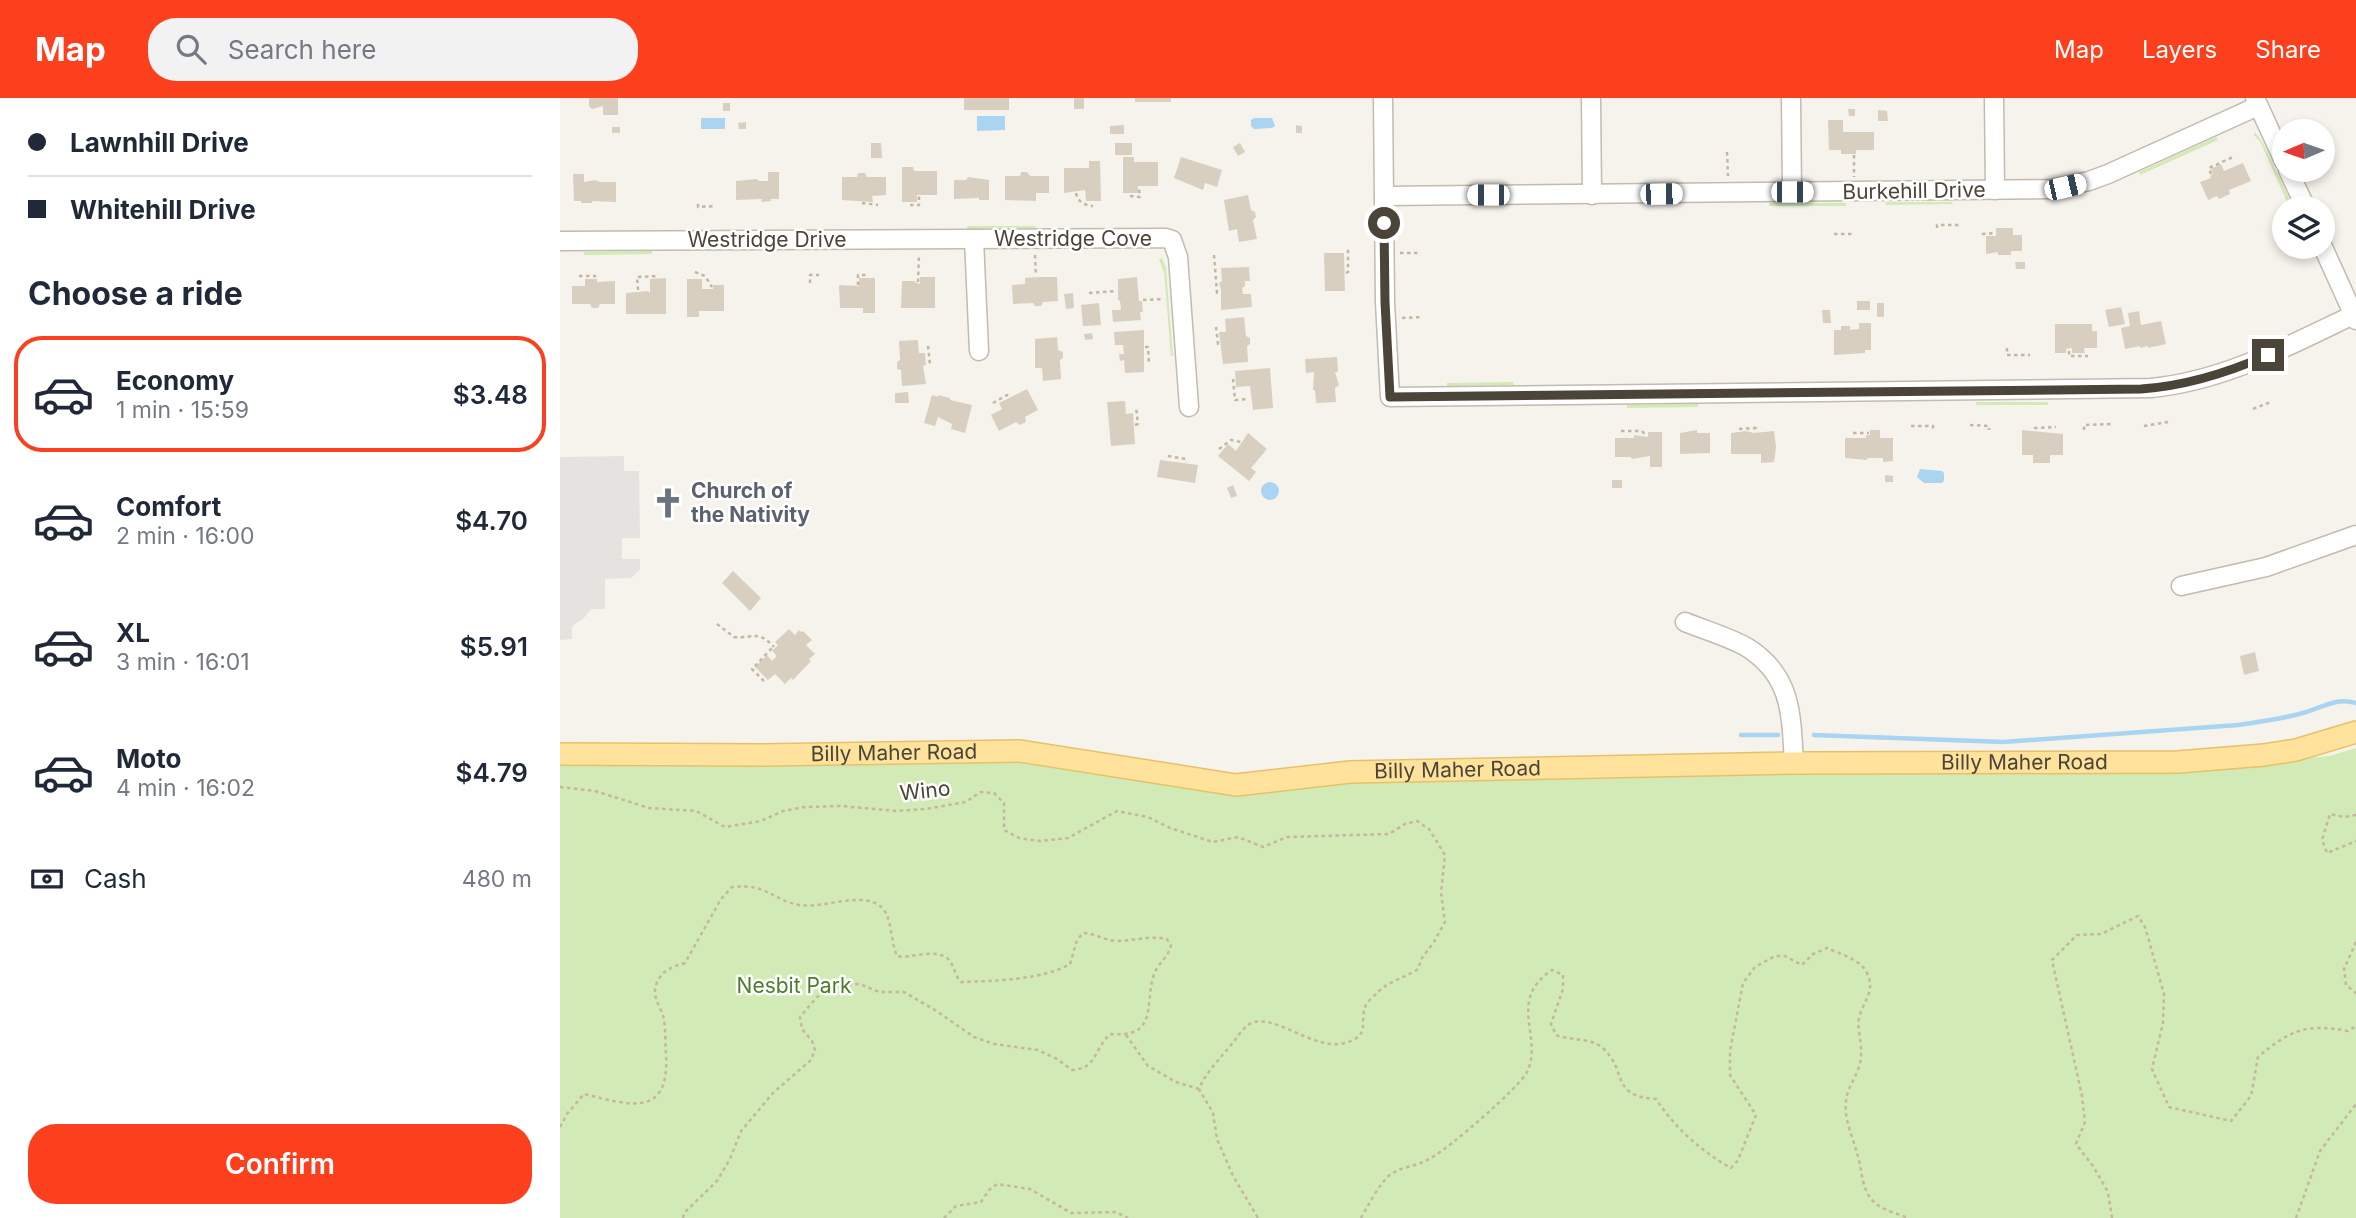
<!DOCTYPE html>
<meta charset="utf-8">
<style>
body{margin:0;font-family:Inter,sans-serif;background:#f2f2f3;color:#1f2937;height:100vh;display:flex;flex-direction:column;font-size:26px;white-space:nowrap}
*{box-sizing:border-box;margin:0}
p{font-size:23px;color:#747a83}
.icon{flex:none;width:38px;height:38px;fill:none;stroke:currentColor;stroke-width:2;stroke-linecap:round;stroke-linejoin:round}
.map{position:relative;flex:1;overflow:hidden}
.panel{display:flex;flex-direction:column;background:#fff;width:560px}
.panel>*{flex:none}
.guide{display:grid;align-content:center;height:154px;padding:0 28px;background:#fff}
.needle{width:46px;rotate:268deg}
.buttons{position:absolute;left:1712px;top:21px;display:grid;gap:14px}
.buttons a{display:grid;place-items:center;width:63px;height:63px;border-radius:50%;background:#fff;box-shadow:0 4px 10px #0003;font-size:35px}
.end{position:absolute;width:32px;height:32px;margin:-16px;border:9px solid #4b4439;background:#fff;box-shadow:0 0 0 4px #fff}
.from{border-radius:50%}
.car{position:absolute;width:21px;height:42px;margin:-21px -10px;border-radius:9px;box-shadow:0 0 5px 2px #0007;background:linear-gradient(#fff 24%,#345 0 40%,#fff 0 76%,#345 0 86%,#fff 0)}
.guide b{display:flex;align-items:center;gap:24px;height:66px;font-size:26px}
.guide b+b{border-top:2px solid #e0e1e3}
.guide i{width:18px;height:18px;background:#1f2937}
ul{padding:0;list-style:none}
li{display:flex;align-items:center;gap:21px;height:116px;margin:0 14px 10px;padding:0 14px;border:4px solid transparent;border-radius:28px}
li div{flex:1}
li b{display:block;font-size:26px}
li em{font-style:normal;font-weight:600}
li.selected{border-color:#fc3f1d}
li>.icon{width:63px;height:63px;stroke-width:1.5}
h2{padding:0 28px;font-size:32px;line-height:84px}
.pay{display:flex;align-items:center;gap:18px;height:77px;padding:0 28px;font-size:26px}
.pay p{margin-inline-start:auto}
.action{display:flex;gap:14px;margin-top:auto;padding:14px 28px}
.action a{flex:1;height:80px;border-radius:28px;background:#fc3f1d;color:#fff;font-size:28px;font-weight:600;line-height:80px;text-align:center}
header{display:flex;align-items:center;gap:42px;box-sizing:border-box;height:98px;padding:0 35px;background:#fc3f1d;color:#fff}
header strong{font-size:33px}
nav{display:flex;gap:38px;margin-inline-start:auto;font-size:24px}
.search{width:490px;height:63px;background:#f2f2f3;display:flex;align-items:center;gap:18px;box-sizing:border-box;padding:0 24px;border-radius:28px;color:#747a83;font-size:26px}
main{display:flex;flex:1;min-height:0}
.map>svg:first-child{display:block}
.green{fill:#d2eab5}
.parking{fill:#e5e3e0}
.water{fill:#a9d4f2}
.lines{fill:none;stroke-linecap:round;stroke-linejoin:round}
.stream{stroke:#a9d4f2;stroke-width:4.5}
.building{fill:#d8cfc1}
.minor-casing{stroke:#c2bbae;stroke-width:21}
.major-casing{stroke:#e6c16a;stroke-width:24}
.path{stroke:#c4b79f;stroke-width:2.5;stroke-dasharray:3.5 3.5;stroke-linecap:butt}
.minor{stroke:#fff;stroke-width:18}
.major{stroke:#ffe39c;stroke-width:21}
.route{stroke:#4b4439;stroke-width:9}
.labels{text-anchor:middle;stroke-width:5;stroke-linejoin:round;paint-order:stroke}
.street-label{font-size:21px;fill:#4b4439;stroke:#fff}
.worship-label{font-size:21px;font-weight:bold;fill:#5b616d;stroke:#fff;text-anchor:start}
.park-label{font-size:21px;fill:#4a7f2a;stroke:#fff}
</style>
<header>
<strong>Map</strong>
<div class="search"><svg class="icon" aria-label="search" viewBox="0 0 24 24"><circle cx="10" cy="10" r="6"/><path d="M15 15l6 6"/></svg>Search here</div>
<nav><a>Map</a><a>Layers</a><a>Share</a></nav>
</header>
<main>
<section class="panel">
<div class="guide">
<b><i class="from"></i>Lawnhill Drive</b>
<b><i></i>Whitehill Drive</b>
</div>
<h2>Choose a ride</h2>
<ul>
<li class="selected"><svg class="icon" aria-label="car" viewBox="0 0 24 24"><path d="M5 17H2v-5l4-1 3-4h7l3 4 3 1v5h-3M9 17h6M6 11h13"/><circle cx="7" cy="17" r="2"/><circle cx="17" cy="17" r="2"/></svg><div><b>Economy</b><p>1 min · 15:59</p></div><em>$3.48</em></li>
<li><svg class="icon" aria-label="car" viewBox="0 0 24 24"><path d="M5 17H2v-5l4-1 3-4h7l3 4 3 1v5h-3M9 17h6M6 11h13"/><circle cx="7" cy="17" r="2"/><circle cx="17" cy="17" r="2"/></svg><div><b>Comfort</b><p>2 min · 16:00</p></div><em>$4.70</em></li>
<li><svg class="icon" aria-label="car" viewBox="0 0 24 24"><path d="M5 17H2v-5l4-1 3-4h7l3 4 3 1v5h-3M9 17h6M6 11h13"/><circle cx="7" cy="17" r="2"/><circle cx="17" cy="17" r="2"/></svg><div><b>XL</b><p>3 min · 16:01</p></div><em>$5.91</em></li>
<li><svg class="icon" aria-label="car" viewBox="0 0 24 24"><path d="M5 17H2v-5l4-1 3-4h7l3 4 3 1v5h-3M9 17h6M6 11h13"/><circle cx="7" cy="17" r="2"/><circle cx="17" cy="17" r="2"/></svg><div><b>Moto</b><p>4 min · 16:02</p></div><em>$4.79</em></li>
</ul>
<div class="pay"><svg class="icon" aria-label="cash" viewBox="0 0 24 24"><path d="M3 7h18v10H3z"/><circle cx="12" cy="12" r="2"/></svg>Cash<p>480 m</p></div>
<div class="action"><a>Confirm</a></div>
</section>
<div class="map">
<svg width="1796" height="1120" viewBox="0 0 1796 1120">
<rect width="100%" height="100%" fill="#f6f3ec"/>
<g class="green">
<polygon points="1695,34 1703,45 1730,102 1727,104 1701,45 1694,37"/>
<polygon points="1656,39 1658,42 1580,77 1579,74"/>
<polygon points="1326,104 1392,104 1393,106 1326,107"/>
<rect x="1209" y="105" width="77" height="3"/>
<polygon points="407,128 475,128 476,130 407,131"/>
<polygon points="92,153 92,156 24,157 24,154"/>
<polygon points="602,160 606,170 613,258 611,258 604,174 599,162"/>
<polygon points="953,284 954,287 887,288 887,285"/>
<rect x="1416" y="304" width="72" height="3"/>
<polygon points="1138,306 1138,309 1067,310 1067,307"/>
<polygon points="1796,650 1796,1120 0,1120 0,654 480,656 662,686 822,678 1722,662 1770,658"/>
</g>
<polygon class="parking" points="64,358 64,373 79,373 80,440 62,440 62,461 80,461 80,471 71,480 45,481 45,511 31,511 24,520 12,528 12,541 0,542 0,359"/>
<g class="water">
<polygon points="417,18 445,18 445,32 417,33"/>
<rect x="141" y="20" width="24" height="11"/>
<polygon points="694,20 712,20 715,28 712,30 694,31 691,28 691,22"/>
<polygon points="1360,371 1382,373 1384,375 1384,383 1382,385 1364,385 1357,379"/>
<circle cx="710" cy="393" r="9"/>
</g>
<g class="lines">
<g class="stream">
<polyline points="1181,637 1218,637"/>
<path d="M 1254,637 L 1443,644 L 1678,627 C 1700,624 1722,621 1743,615 C 1762,610 1776,599 1796,605"/>
</g>
</g>
<g class="building">
<polygon points="29,0 58,0 58,17 43,17 43,8 32,11 29,8"/>
<rect x="404" y="0" width="45" height="12"/>
<rect x="514" y="0" width="10" height="11"/>
<rect x="575" y="0" width="36" height="4"/>
<rect x="163" y="5" width="7" height="8"/>
<polygon points="1288,11 1295,11 1295,18 1289,18"/>
<polygon points="1318,12 1327,13 1328,23 1318,23"/>
<polygon points="1268,22 1283,22 1283,34 1314,34 1314,52 1296,52 1296,56 1281,56 1281,52 1269,52"/>
<polygon points="186,24 186,31 179,31 178,25"/>
<polygon points="564,27 564,36 550,36 550,28"/>
<polygon points="736,27 742,28 742,35 736,35"/>
<rect x="52" y="29" width="8" height="6"/>
<polygon points="311,45 321,45 322,60 311,60"/>
<rect x="555" y="45" width="17" height="12"/>
<polygon points="680,45 685,54 678,58 673,49"/>
<polygon points="563,59 574,59 574,64 598,64 598,88 578,88 578,95 563,95"/>
<polygon points="621,59 662,72 657,89 645,85 643,92 614,80"/>
<polygon points="529,63 540,63 541,103 526,103 525,92 504,95 504,70 529,70"/>
<polygon points="1683,65 1691,83 1669,92 1670,96 1659,101 1657,98 1648,102 1640,84 1651,80 1650,78 1653,76 1651,71 1661,66 1664,73"/>
<polygon points="342,69 353,69 354,73 377,73 377,97 357,97 357,104 342,104"/>
<polygon points="208,74 219,74 219,101 211,101 211,103 201,104 202,101 176,102 176,83 197,81 199,83 208,83"/>
<polygon points="461,74 467,74 470,78 489,78 489,95 476,95 476,103 445,102 445,78 460,78"/>
<polygon points="298,75 305,75 307,79 326,79 326,97 312,98 313,104 282,102 282,79 297,79"/>
<polygon points="13,76 24,76 24,84 35,82 41,84 56,84 56,104 32,103 32,105 21,105 21,103 14,103"/>
<polygon points="408,79 429,82 429,102 419,102 419,100 394,101 394,82 406,82"/>
<polygon points="688,97 691,112 695,114 696,119 693,122 697,141 679,144 677,131 669,133 664,102"/>
<polygon points="1436,130 1453,130 1453,137 1462,137 1462,153 1451,153 1451,157 1438,157 1438,154 1426,156 1426,138 1436,138"/>
<polygon points="764,155 784,155 785,193 765,193"/>
<polygon points="1455,164 1465,164 1465,171 1456,171"/>
<polygon points="689,169 690,183 685,183 685,188 682,190 683,196 691,196 692,209 661,212 661,192 659,185 662,183 661,170"/>
<polygon points="360,179 375,179 375,210 341,210 342,183 353,183 360,186"/>
<polygon points="479,179 497,179 498,203 483,204 481,208 475,208 473,205 453,206 452,187 465,186 465,180"/>
<polygon points="577,179 579,203 582,203 583,214 580,214 581,222 553,224 552,212 561,212 560,203 558,202 558,181"/>
<polygon points="106,180 106,216 66,216 66,195 88,193 90,195 90,181"/>
<polygon points="299,180 315,180 315,215 303,215 303,210 280,210 279,187 299,188"/>
<polygon points="25,181 37,181 37,184 55,183 55,206 40,206 38,210 32,210 30,206 12,206 12,188 25,188"/>
<polygon points="127,181 142,181 142,191 153,191 153,187 164,187 164,213 139,213 139,219 127,219"/>
<polygon points="513,195 514,210 506,211 504,196"/>
<rect x="1297" y="203" width="13" height="9"/>
<polygon points="539,205 541,227 523,228 521,207"/>
<rect x="1317" y="205" width="7" height="14"/>
<polygon points="1561,209 1565,226 1549,229 1545,212"/>
<polygon points="1262,212 1270,212 1271,225 1263,225"/>
<polygon points="1579,213 1581,227 1601,223 1606,246 1588,250 1588,248 1580,250 1580,248 1565,251 1561,230 1570,228 1568,215"/>
<polygon points="684,219 686,238 690,240 690,246 687,248 688,264 663,266 659,234 666,234 665,221"/>
<polygon points="1299,225 1311,225 1311,252 1305,252 1305,255 1274,257 1274,232 1281,232 1281,228 1290,228 1290,232 1299,231"/>
<polygon points="1495,226 1532,226 1532,233 1537,233 1537,250 1524,250 1525,255 1512,255 1512,250 1506,251 1506,255 1495,255"/>
<polygon points="584,232 584,274 565,275 564,262 560,263 559,256 564,256 563,247 555,247 554,234"/>
<polygon points="532,235 533,241 525,242 524,236"/>
<polygon points="497,239 498,252 503,254 503,260 500,262 501,281 483,283 482,270 475,270 475,241"/>
<polygon points="358,242 359,255 365,255 366,267 363,268 366,286 342,288 341,272 337,271 337,264 340,262 339,243"/>
<polygon points="777,259 778,274 775,274 779,287 775,290 776,304 756,305 755,292 753,292 754,274 746,275 745,261"/>
<polygon points="710,270 713,310 693,312 690,288 676,289 675,273"/>
<polygon points="467,291 478,312 465,319 466,324 460,327 456,324 439,333 431,317 442,311 439,305"/>
<polygon points="348,294 349,305 335,305 335,295"/>
<polygon points="372,297 378,299 378,297 390,300 390,302 412,307 405,335 391,331 392,326 378,319 375,328 364,325"/>
<polygon points="565,303 566,316 573,315 575,346 551,348 547,304"/>
<polygon points="1137,332 1137,335 1150,335 1150,355 1120,356 1120,335"/>
<polygon points="1310,332 1320,332 1320,340 1333,340 1333,363 1323,364 1323,360 1308,360 1306,362 1285,360 1285,340 1306,340 1306,337 1310,337"/>
<polygon points="1462,332 1503,336 1503,357 1490,357 1490,365 1473,365 1473,357 1462,357"/>
<polygon points="1186,333 1194,335 1214,333 1216,349 1214,364 1201,365 1201,356 1171,356 1171,335"/>
<polygon points="1088,334 1102,334 1102,369 1090,369 1090,358 1072,361 1070,359 1055,359 1055,340 1074,340 1074,337 1088,339"/>
<polygon points="688,335 707,351 691,370 696,374 689,383 658,358 668,346 676,353"/>
<polygon points="600,362 638,367 635,385 597,379"/>
<polygon points="1325,377 1333,378 1333,384 1325,384"/>
<rect x="1052" y="382" width="10" height="8"/>
<polygon points="673,387 677,398 671,400 667,390"/>
<polygon points="173,473 201,500 190,513 162,485"/>
<polygon points="229,531 235,537 239,532 241,534 243,533 252,542 246,547 255,556 249,561 251,563 233,582 231,580 225,586 215,576 208,582 195,569 207,557 212,563 217,558 212,553 218,547 215,544"/>
<polygon points="1695,554 1699,573 1684,577 1680,558"/>
</g>
<g class="lines">
<g class="minor-casing">
<g id="minor">
<path d="M 823,0 L 825,204 L 830,299 L 1591,290 C 1664,283 1728,248 1793,217"/>
<polyline points="1031,0 1032,97"/>
<polyline points="1231,0 1232,94"/>
<polyline points="1434,0 1435,92"/>
<polyline points="1695,0 1724,63"/>
<polyline points="1728,72 1746,110"/>
<polyline points="824,98 1492,91 1529,83 1548,76 1698,8"/>
<polyline points="414,141 419,253"/>
<polyline points="0,143 606,140 612,142 618,159 629,309"/>
<polyline points="1762,147 1796,222"/>
<polyline points="1621,488 1706,469 1796,437"/>
<path d="M 1125,524 C 1144,532 1176,541 1191,552 C 1233,581 1231,619 1234,665"/>
</g>
</g>
<g class="major-casing">
<g id="major">
<path id="s1" d="M 0,656 L 203,657 L 460,653 L 676,687 L 790,674 L 1234,665 L 1618,664 L 1704,657 L 1736,652 L 1796,634"/>
</g>
</g>
<g class="path">
<polyline points="1167,54 1168,78"/>
<polyline points="1294,57 1294,79"/>
<polyline points="1651,76 1649,70 1673,59"/>
<path d="M 516,95 C 518,104 524,107 533,108"/>
<polyline points="570,98 580,99 579,90"/>
<polyline points="302,105 318,107"/>
<polyline points="138,106 138,109 156,108"/>
<polyline points="350,107 359,107 359,98"/>
<polyline points="1377,130 1377,127 1401,127"/>
<polyline points="1274,136 1292,136"/>
<polyline points="1422,136 1435,135"/>
<polyline points="840,155 861,155"/>
<polyline points="475,157 476,178"/>
<polyline points="654,157 657,195 660,195"/>
<polyline points="135,174 145,178 152,189"/>
<polyline points="786,175 788,174 788,151"/>
<polyline points="19,178 35,178 35,180"/>
<polyline points="358,184 359,157"/>
<polyline points="250,185 250,177 259,177"/>
<polyline points="298,187 298,177 307,177"/>
<polyline points="78,192 77,179 99,178"/>
<polyline points="529,195 556,193"/>
<polyline points="583,202 604,201"/>
<polyline points="842,220 863,219"/>
<polyline points="656,229 658,246 660,245"/>
<polyline points="368,248 370,267"/>
<polyline points="585,249 588,249 589,266"/>
<polyline points="1447,250 1447,257 1470,257"/>
<polyline points="1509,253 1509,258 1528,258"/>
<polyline points="673,281 675,302 688,301"/>
<polyline points="433,305 447,297 449,299"/>
<polyline points="1693,311 1708,305 1709,308"/>
<polyline points="575,327 578,326 576,309"/>
<polyline points="1410,327 1429,328 1429,332"/>
<polyline points="1351,328 1373,328 1373,331"/>
<polyline points="1584,328 1608,324"/>
<polyline points="1179,331 1196,330 1197,334"/>
<polyline points="1475,331 1475,330 1496,329"/>
<polyline points="1524,332 1524,327 1552,326"/>
<polyline points="1061,333 1082,333 1086,338"/>
<polyline points="1293,335 1309,335"/>
<polyline points="659,351 671,342 681,344"/>
<polyline points="608,358 626,361 626,364"/>
<path d="M 157,526 L 174,539 C 194,541 197,531 214,549"/>
<polyline points="204,583 192,571 214,548"/>
<path d="M 0,689 L 35,693 L 89,710 L 136,713 L 165,729 L 201,723 L 223,713 L 245,709 L 281,708 L 337,713 L 366,711 L 406,704 L 420,694 L 434,695 L 444,705 L 444,732 L 459,740 L 480,743 L 508,740 L 557,713 L 588,719 L 610,730 L 653,744 L 678,739 L 703,749 L 727,739 L 829,736 L 845,726 L 857,723 L 869,731 L 885,757 L 881,795 L 885,824 L 874,844 L 862,860 L 858,871 C 845,880 828,883 817,895 C 814,898 808,903 806,907 C 798,923 813,937 785,945 C 753,954 711,911 688,927 C 681,932 676,942 670,948 C 659,962 646,974 639,991 L 653,1015 L 657,1041 L 673,1078 L 698,1120"/>
<polyline points="1796,717 1784,719 1770,716 1762,742 1767,755 1796,743"/>
<polyline points="1796,844 1784,871 1786,887 1796,895"/>
<polyline points="566,937 588,968 616,984 639,991"/>
<path d="M 0,1029 L 7,1016 L 24,996 C 69,1007 110,1021 106,956 C 105,944 106,929 103,918 C 100,908 92,898 96,887 C 101,873 111,869 125,865 L 161,801 L 172,789 C 207,785 212,802 239,807 C 262,811 301,793 320,808 C 333,818 330,843 337,858 C 352,861 372,850 387,860 C 394,865 394,877 401,884 C 434,883 482,882 510,866 L 517,842 L 523,835 C 535,835 543,842 556,843 C 574,843 590,837 607,841 L 611,848 C 608,859 598,866 594,876 C 584,907 599,940 550,936 C 533,952 538,970 512,972 L 497,961 L 478,952 L 434,946 L 414,939 L 375,912 L 344,894 L 319,894 L 300,886 L 281,887 L 257,899 L 240,919 L 242,931 L 252,943 L 255,952 L 251,962 L 213,995 L 181,1033 L 170,1061 L 157,1083 L 124,1115 L 123,1120"/>
<polyline points="384,1120 396,1108 421,1104 429,1092 437,1086 470,1091 511,1115 556,1114 568,1120"/>
<path d="M 801,1120 C 808,1108 820,1084 831,1076 C 843,1068 859,1068 871,1060 C 888,1051 960,989 967,974 C 984,939 946,903 992,872 L 1003,877 L 1003,891 L 991,926 L 996,937 C 1011,943 1031,939 1044,951 C 1068,975 1050,998 1096,1001 C 1114,1029 1142,1054 1171,1070 L 1178,1062 L 1196,1017 L 1170,977 L 1170,953 L 1183,885 L 1195,869 L 1215,858 L 1225,858 L 1242,867 L 1253,856 L 1267,850 C 1280,856 1300,861 1307,875 C 1316,893 1303,903 1299,920 C 1297,932 1302,944 1301,957 C 1301,972 1291,983 1287,997 C 1282,1017 1292,1037 1297,1055 C 1303,1072 1300,1090 1314,1104 C 1322,1112 1339,1116 1348,1120"/>
<path d="M 1552,1120 L 1548,1094 L 1533,1068 L 1516,1046 L 1525,1024 L 1522,998 L 1492,862 L 1517,837 L 1541,836 L 1578,818 L 1585,829 L 1604,896 L 1603,925 L 1592,971 L 1609,1009 L 1671,1023 L 1691,998 L 1698,959 C 1730,932 1747,925 1788,933 L 1796,928"/>
<polyline points="1736,1120 1760,1053 1796,1006"/>
</g>
<use href="#minor" class="minor"/>
<use href="#major" class="major"/>
</g>
<g class="lines">
<path class="route" d="M 824,125 L 825,204 L 830,299 L 1581,291 C 1626,288 1667,275 1708,257"/>
</g>
<defs>
<g id="church-bare" transform="scale(2.415)"><path d="M-1.2-6h2.4v3.5h3.3v2.4h-3.3V6h-2.4V-.1h-3.3v-2.4h3.3Z" fill="#6b7280" stroke="#fff" stroke-width="2.5" paint-order="stroke"/></g>
</defs>
<g fill-rule="evenodd">
<use href="#church-bare" x="108" y="405"/>
</g>
<g class="labels">
<g class="street-label">
<text transform="translate(1354 93) rotate(-1)" y="7">Burkehill Drive</text>
<text x="513" y="148">Westridge Cove</text>
<text x="207" y="149">Westridge Drive</text>
<text dy="7" stroke="none"><textPath href="#s1" startOffset="334">Billy Maher Road</textPath></text>
<text dy="7" stroke="none"><textPath href="#s1" startOffset="1468">Billy Maher Road</textPath></text>
<text dy="7" stroke="none"><textPath href="#s1" startOffset="901">Billy Maher Road</textPath></text>
<text transform="translate(365 693) rotate(-6)" y="7">Wino</text>
</g>
<g class="worship-label">
<text x="131" y="400">Church of<tspan x="131" dy="24">the Nativity</tspan></text>
</g>
<g class="park-label">
<text x="234" y="895">Nesbit Park</text>
</g>
</g>
</svg>
<div class="buttons">
<a><svg class="needle" viewBox="-14 -14 28 28"><path d="M0-13l5 13h-10z" fill="#e53935"/><path d="M0 13l5-13h-10z" fill="#747a83"/></svg></a>
<a><svg class="icon" aria-label="layers" viewBox="0 0 24 24"><path d="M12 4l9 5-9 5-9-5zM3 14l9 5 9-5"/></svg></a>
</div>
<i class="end from" style="left:824px;top:125px"></i>
<i class="end" style="left:1708px;top:257px"></i>
<i class="car" style="left:1505px;top:89px;rotate:77deg"></i>
<i class="car" style="left:1232px;top:94px;rotate:90deg"></i>
<i class="car" style="left:1101px;top:96px;rotate:89deg"></i>
<i class="car" style="left:928px;top:97px;rotate:270deg"></i>
</div>
</main>
